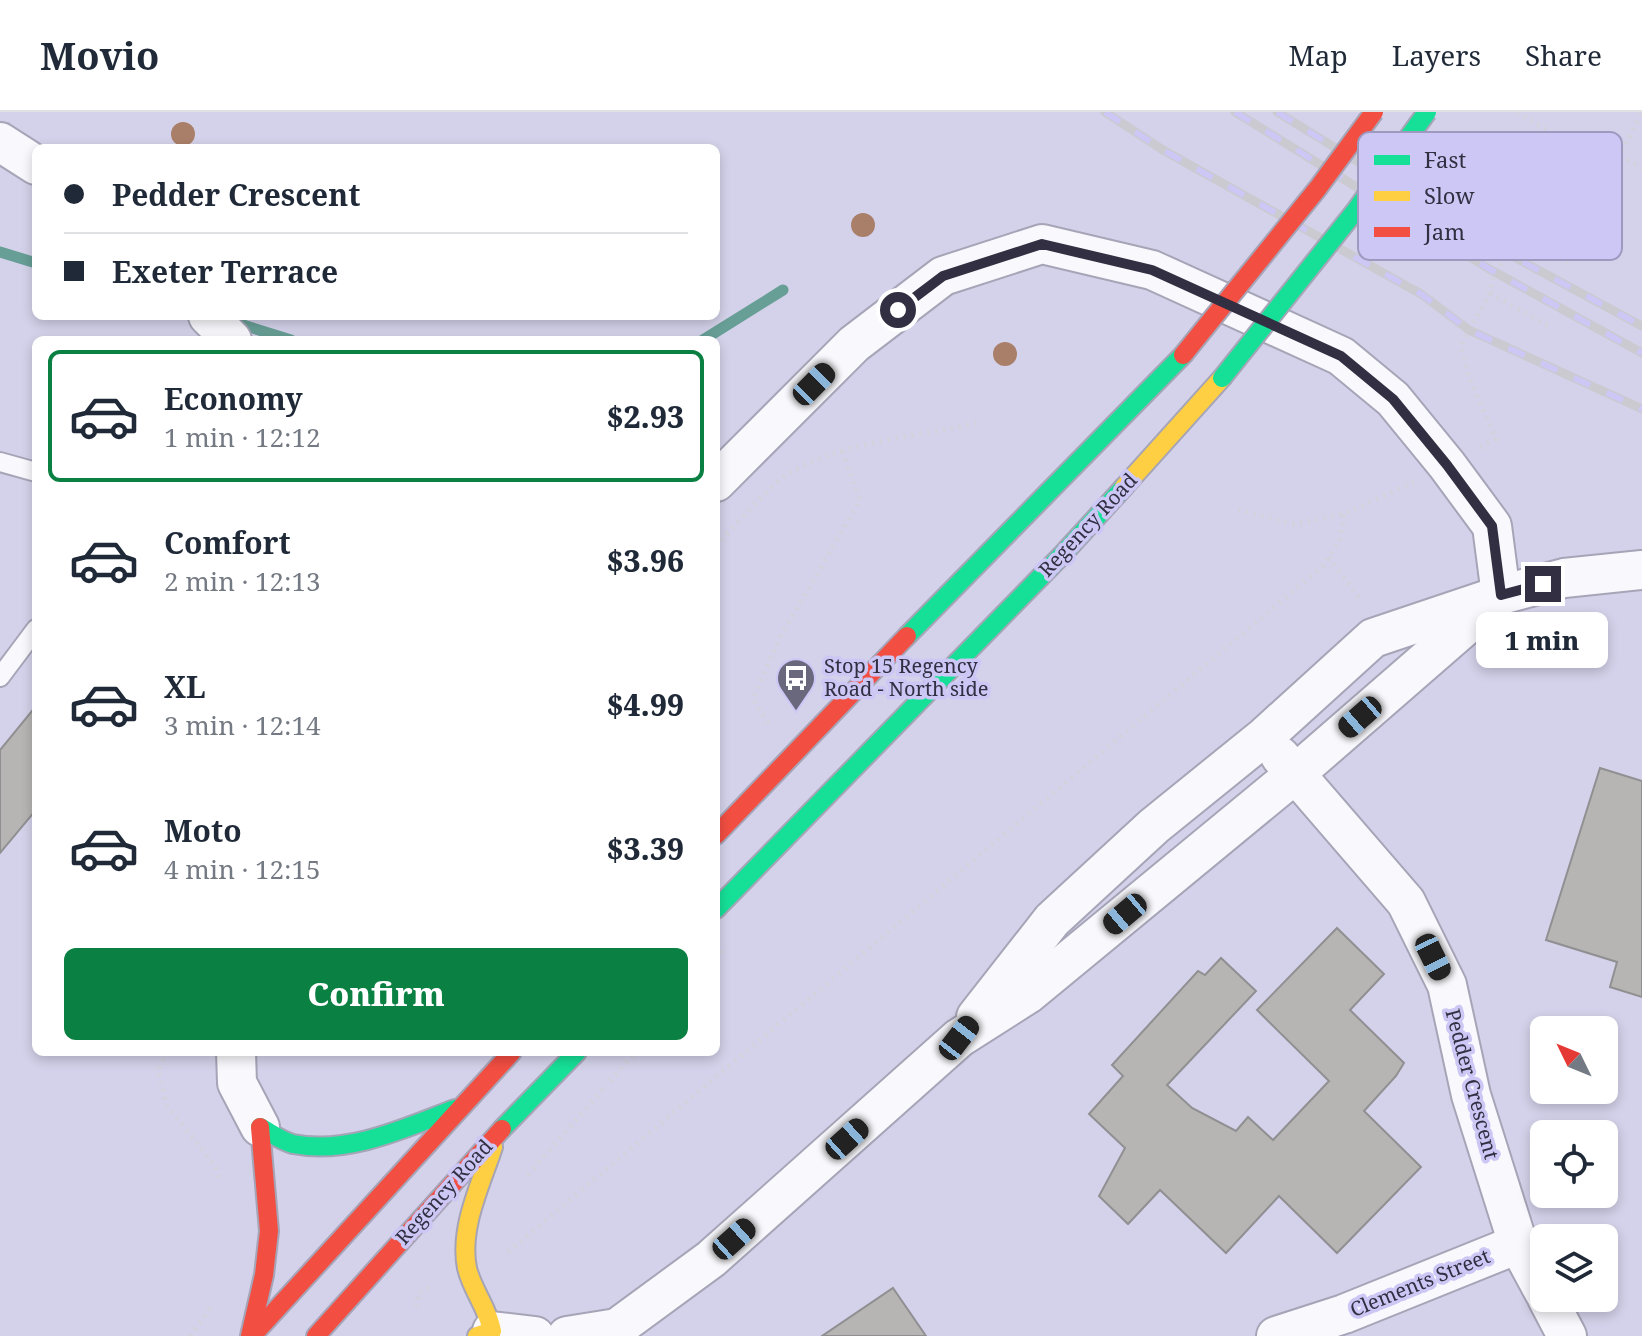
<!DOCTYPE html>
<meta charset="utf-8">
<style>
body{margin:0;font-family:"Noto Serif",serif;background:#f6f6f7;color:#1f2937;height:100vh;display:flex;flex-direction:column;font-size:30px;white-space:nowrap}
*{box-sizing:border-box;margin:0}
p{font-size:26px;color:#747a83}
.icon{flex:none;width:44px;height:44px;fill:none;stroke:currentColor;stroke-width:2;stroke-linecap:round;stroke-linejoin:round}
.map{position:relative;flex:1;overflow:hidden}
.drawer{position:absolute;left:32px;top:224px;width:688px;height:720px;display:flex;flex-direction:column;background:#fff;border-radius:12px;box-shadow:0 4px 12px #0003}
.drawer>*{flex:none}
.guide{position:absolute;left:32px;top:32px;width:688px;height:176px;border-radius:12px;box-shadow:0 4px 12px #0003;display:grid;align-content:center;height:176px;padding:0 32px;background:#fff}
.needle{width:52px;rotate:313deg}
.tools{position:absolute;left:1530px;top:904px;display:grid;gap:16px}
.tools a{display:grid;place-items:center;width:88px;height:88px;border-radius:12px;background:#fff;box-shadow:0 4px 12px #0003;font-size:40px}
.end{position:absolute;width:36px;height:36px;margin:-18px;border:10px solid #312f41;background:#fff;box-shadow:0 0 0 4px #fff}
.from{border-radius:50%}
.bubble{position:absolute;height:56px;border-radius:12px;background:#fff;box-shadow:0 4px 12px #0003;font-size:26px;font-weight:800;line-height:56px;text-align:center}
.car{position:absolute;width:24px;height:48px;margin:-24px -12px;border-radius:10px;box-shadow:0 0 6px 2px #0007;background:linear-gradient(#222 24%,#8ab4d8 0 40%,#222 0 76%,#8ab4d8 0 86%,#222 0)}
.guide b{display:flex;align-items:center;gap:28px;height:76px;font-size:30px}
.guide b+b{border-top:2px solid #e0e1e3}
.guide i{width:20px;height:20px;background:#1f2937}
ul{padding:14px 0 0;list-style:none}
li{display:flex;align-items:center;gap:24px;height:132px;margin:0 16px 12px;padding:0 16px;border:4px solid transparent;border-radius:12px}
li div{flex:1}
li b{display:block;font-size:30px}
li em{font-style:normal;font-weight:800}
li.current{border-color:#0b8043}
li>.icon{width:72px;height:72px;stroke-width:1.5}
.primary-button{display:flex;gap:16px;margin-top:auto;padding:16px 32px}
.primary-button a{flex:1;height:92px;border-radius:12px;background:#0b8043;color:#fff;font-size:32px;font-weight:800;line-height:92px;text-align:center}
header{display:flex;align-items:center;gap:48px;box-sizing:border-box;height:112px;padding:0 40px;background:#fff;border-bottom:2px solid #e0e1e3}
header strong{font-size:38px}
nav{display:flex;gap:44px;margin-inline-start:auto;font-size:28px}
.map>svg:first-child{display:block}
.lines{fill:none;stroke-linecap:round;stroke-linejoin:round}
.stream{stroke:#679e95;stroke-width:11}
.building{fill:#b6b5b3;stroke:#908f92;stroke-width:2}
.lane-casing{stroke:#a6a4b7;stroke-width:22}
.street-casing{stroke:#a6a4b7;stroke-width:42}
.fast-casing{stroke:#a6a4b7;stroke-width:22}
.slow-casing{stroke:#a6a4b7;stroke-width:22}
.jam-casing{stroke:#a6a4b7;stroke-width:22}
.path{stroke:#d3d2da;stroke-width:5;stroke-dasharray:2 6;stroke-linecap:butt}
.lane{stroke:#f9f8fc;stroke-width:18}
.street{stroke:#f9f8fc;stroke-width:38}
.fast{stroke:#16e098;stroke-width:18}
.slow{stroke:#ffcf43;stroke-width:18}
.jam{stroke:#f24e42;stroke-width:18}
.rail-casing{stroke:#cacad0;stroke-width:9}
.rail{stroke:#ccc7f5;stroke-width:6;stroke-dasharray:18;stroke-linecap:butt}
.fast-bridge-casing{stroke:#a6a4b7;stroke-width:22;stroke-linecap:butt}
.jam-bridge-casing{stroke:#a6a4b7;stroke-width:22;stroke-linecap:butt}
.fast-bridge{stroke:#16e098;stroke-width:18}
.jam-bridge{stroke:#f24e42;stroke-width:18}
.tree{fill:#a97f69}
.route{stroke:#312f41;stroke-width:10}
.labels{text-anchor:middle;stroke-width:7;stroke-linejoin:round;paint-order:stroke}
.street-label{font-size:20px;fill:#312f41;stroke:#ccc7f5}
.poi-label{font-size:20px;fill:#312f41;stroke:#ccc7f5;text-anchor:start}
.key{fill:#ccc7f5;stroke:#9e99bf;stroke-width:2}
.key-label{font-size:22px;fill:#312f41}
</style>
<header>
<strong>Movio</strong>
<nav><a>Map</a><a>Layers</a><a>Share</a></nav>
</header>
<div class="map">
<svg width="1642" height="1224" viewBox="0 0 1642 1224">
<rect width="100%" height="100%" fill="#d4d2ea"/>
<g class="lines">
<g class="stream">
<polyline points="0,140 36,151"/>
<polyline points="230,209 291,228"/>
<polyline points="703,228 783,178"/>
</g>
</g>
<g class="building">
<polygon points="36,594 36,698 0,741 0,638"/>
<polygon points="1600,656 1642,669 1642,885 1610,875 1617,850 1546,828"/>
<polygon points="1337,816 1384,862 1350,898 1404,951 1396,964 1364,999 1421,1055 1337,1141 1279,1084 1226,1141 1160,1078 1128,1112 1099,1084 1125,1036 1089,1002 1123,964 1112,953 1198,859 1205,863 1221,846 1256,879 1167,973 1192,996 1236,1019 1248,1005 1273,1028 1329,969 1257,898"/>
<polygon points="893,1176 926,1224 822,1224"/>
</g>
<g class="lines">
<g class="lane-casing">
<g id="lane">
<polyline points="0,350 36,360"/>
<polyline points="0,565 36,517"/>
</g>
</g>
<g class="street-casing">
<g id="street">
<polyline points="0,30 36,53"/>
<polyline points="208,204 232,228"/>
<polyline points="716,370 854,232 943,164 1042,132 1152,158 1341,244 1393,287 1447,353 1492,414 1501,483"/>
<polyline points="1280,644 1406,790 1447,873 1471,983 1518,1132 1544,1180"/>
<polyline points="976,905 1052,808 1154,714 1264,625 1373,526 1501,483 1564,466 1642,458"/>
<polyline points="236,940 237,971 260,1015"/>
<polyline points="1547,1186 1567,1224"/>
<polyline points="492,1219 535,1224"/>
<polyline points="567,1224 617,1216 711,1147 959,926 1028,882 1295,662 1501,483"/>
<polyline points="1276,1224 1344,1202 1518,1132"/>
</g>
</g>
<g class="fast-casing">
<g id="fast">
<polyline points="907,524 1183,243"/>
<polyline points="716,797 1063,442 1124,375"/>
<path d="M 260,1015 C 271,1021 281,1029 293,1032 C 348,1043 405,1016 455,997"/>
<polyline points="502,1017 577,940"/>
</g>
</g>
<g class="slow-casing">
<g id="slow">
<polyline points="1124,375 1222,266"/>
<path d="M 477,1224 L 492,1219 C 488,1196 472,1178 467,1156 C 459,1116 481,1072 493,1035"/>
</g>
</g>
<g class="jam-casing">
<g id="jam">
<polyline points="716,723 907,524"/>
<polyline points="250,1224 264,1163 269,1119 260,1015"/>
<polyline points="252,1224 512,940"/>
<polyline points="316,1224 502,1017"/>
</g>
</g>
<g class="path">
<polyline points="1517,0 1611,57"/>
<polyline points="1620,44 1642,56"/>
<polyline points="1517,123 1568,150"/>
<polyline points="1490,181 1553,217"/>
<polyline points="1480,335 1496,327 1468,263 1461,233 1490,181 1492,168 1517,123 1528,113 1564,99 1583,79 1592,62 1612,57 1642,1"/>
<polyline points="1238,398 1294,412 1344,402 1414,370"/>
<path d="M 716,434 C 737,412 757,387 780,368 C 825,332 922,323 979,311"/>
<polyline points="1329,445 1361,489"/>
<polyline points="768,611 753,587 778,529 860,388 842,339"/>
<polyline points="716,847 724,838"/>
<polyline points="167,940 158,958 166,992 216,1055 220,1069"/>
<polyline points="610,969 635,940"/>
<polyline points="528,1063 603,977"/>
<polyline points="508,1140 1323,454 1340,428 1344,402"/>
<polyline points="417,1195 418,1181 431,1175"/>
<polyline points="190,1224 213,1192"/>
</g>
<use href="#lane" class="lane"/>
<use href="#street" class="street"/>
<use href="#fast" class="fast"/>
<use href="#slow" class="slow"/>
<use href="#jam" class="jam"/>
<g class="rail-casing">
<g id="rail">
<polyline points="1105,0 1163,38 1421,182 1469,218 1642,297"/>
<polyline points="1235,0 1491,158 1642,241"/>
<polyline points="1277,0 1503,139 1642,214"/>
</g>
</g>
<use href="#rail" class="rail"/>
<g class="fast-bridge-casing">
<polyline id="fast-bridge" points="1222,266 1356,98 1427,0"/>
</g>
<g class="jam-bridge-casing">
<polyline id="jam-bridge" points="1183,243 1318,76 1374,0"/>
</g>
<use href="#fast-bridge" class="fast-bridge"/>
<use href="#jam-bridge" class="jam-bridge"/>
</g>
<g class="tree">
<circle cx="183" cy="22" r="12"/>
<circle cx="863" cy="113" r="12"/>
<circle cx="1005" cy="242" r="12"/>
</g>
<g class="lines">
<polyline class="route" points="898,198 943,164 1042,132 1152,158 1341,244 1393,287 1447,353 1492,414 1501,483 1543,472"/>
</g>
<defs>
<g id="bus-pin" transform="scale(2)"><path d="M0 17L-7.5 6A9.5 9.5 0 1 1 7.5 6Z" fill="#6a687c" stroke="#ccc7f5"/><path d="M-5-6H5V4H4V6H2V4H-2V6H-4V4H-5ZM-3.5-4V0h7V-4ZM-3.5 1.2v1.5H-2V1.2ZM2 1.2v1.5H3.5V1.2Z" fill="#fff"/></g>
</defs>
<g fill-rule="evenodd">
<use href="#bus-pin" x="796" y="566"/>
</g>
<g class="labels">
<g class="street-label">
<text transform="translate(1088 413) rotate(-47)" y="7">Regency Road</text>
<text transform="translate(1472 972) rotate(75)" y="7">Pedder Crescent</text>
<text transform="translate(444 1080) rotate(-48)" y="7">Regency Road</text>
<text transform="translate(1420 1171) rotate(-22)" y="7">Clements Street</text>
</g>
<g class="poi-label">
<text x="824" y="561">Stop 15 Regency<tspan x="824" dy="23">Road - North side</tspan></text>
</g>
</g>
<rect x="1358" y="20" width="264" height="128" rx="12" class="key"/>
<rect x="1374" y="43" width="36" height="10" fill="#16e098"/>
<rect x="1374" y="79" width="36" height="10" fill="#ffcf43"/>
<rect x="1374" y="115" width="36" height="10" fill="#f24e42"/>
<g class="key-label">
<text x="1424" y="56">Fast</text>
<text x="1424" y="92">Slow</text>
<text x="1424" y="128">Jam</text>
</g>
</svg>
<div class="tools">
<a><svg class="needle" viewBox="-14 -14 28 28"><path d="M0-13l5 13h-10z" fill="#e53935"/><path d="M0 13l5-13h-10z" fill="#747a83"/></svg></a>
<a><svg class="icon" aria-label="locate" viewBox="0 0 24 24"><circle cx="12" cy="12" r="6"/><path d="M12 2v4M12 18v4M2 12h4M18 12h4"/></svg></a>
<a><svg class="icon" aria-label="layers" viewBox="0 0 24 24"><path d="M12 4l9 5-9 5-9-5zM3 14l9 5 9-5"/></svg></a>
</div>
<i class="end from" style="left:898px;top:198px"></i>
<i class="end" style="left:1543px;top:472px"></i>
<div class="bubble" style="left:1476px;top:500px;width:132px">1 min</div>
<i class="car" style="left:814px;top:272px;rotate:45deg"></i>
<i class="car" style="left:1360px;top:605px;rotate:229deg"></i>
<i class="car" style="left:1125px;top:802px;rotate:230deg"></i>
<i class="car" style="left:1433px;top:845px;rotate:154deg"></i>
<i class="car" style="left:959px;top:926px;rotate:38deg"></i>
<i class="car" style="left:847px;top:1027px;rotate:48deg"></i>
<i class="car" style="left:734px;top:1127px;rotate:48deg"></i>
<div class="guide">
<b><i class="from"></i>Pedder Crescent</b>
<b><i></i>Exeter Terrace</b>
</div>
<section class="drawer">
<ul>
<li class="current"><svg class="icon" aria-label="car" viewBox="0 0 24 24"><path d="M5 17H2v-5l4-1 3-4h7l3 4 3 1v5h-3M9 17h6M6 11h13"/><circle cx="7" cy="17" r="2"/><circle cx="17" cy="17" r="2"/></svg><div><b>Economy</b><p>1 min · 12:12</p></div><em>$2.93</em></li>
<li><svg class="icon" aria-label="car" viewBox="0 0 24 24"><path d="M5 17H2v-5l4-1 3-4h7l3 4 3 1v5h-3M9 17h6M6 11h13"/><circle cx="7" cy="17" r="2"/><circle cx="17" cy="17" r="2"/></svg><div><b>Comfort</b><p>2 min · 12:13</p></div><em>$3.96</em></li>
<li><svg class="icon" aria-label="car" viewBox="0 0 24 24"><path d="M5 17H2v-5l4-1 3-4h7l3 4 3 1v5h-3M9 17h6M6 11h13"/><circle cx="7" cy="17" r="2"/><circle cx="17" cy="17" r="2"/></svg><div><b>XL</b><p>3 min · 12:14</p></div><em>$4.99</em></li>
<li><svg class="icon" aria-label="car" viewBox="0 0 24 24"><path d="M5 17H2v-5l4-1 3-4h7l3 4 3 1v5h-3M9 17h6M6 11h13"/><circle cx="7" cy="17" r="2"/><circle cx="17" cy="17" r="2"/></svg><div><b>Moto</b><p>4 min · 12:15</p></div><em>$3.39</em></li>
</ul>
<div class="primary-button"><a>Confirm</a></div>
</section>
</div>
